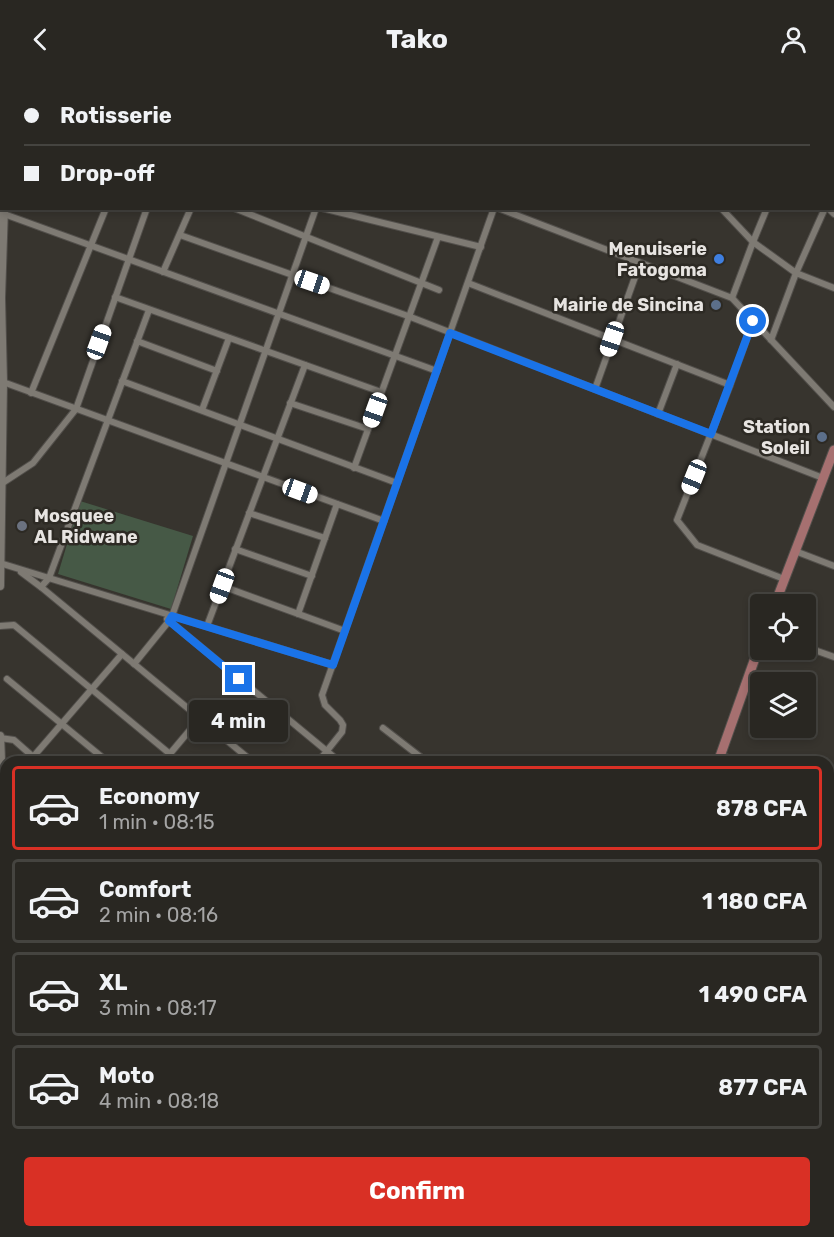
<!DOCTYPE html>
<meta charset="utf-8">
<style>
body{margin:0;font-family:Rubik,sans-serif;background:#312f2a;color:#f1f3f6;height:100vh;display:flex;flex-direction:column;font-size:22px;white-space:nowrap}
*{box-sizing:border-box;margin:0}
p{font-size:20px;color:#a5a5a5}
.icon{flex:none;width:33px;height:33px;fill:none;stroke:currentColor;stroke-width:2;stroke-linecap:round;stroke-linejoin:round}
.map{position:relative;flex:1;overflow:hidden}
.sheet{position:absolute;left:0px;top:678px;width:834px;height:482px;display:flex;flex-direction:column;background:#292722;border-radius:18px 18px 0 0;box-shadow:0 3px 9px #0003,0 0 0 2px #454440}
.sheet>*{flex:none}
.banner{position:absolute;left:0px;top:0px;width:834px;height:132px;box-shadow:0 3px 9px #0003,0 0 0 2px #454440;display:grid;align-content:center;height:132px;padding:0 24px;background:#292722}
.fabs{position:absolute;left:750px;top:516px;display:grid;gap:12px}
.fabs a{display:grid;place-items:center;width:66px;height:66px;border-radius:6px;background:#292722;box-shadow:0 3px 9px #0003,0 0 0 2px #454440;font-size:30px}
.end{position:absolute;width:27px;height:27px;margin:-14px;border:8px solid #1a73e8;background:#fff;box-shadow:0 0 0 3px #fff}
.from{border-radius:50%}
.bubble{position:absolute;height:42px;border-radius:6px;background:#292722;box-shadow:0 3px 9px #0003,0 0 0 2px #454440;font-size:20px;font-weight:700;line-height:42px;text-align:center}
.car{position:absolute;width:18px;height:36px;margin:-18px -9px;border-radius:8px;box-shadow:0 0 4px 2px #0007;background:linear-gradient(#fff 24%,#345 0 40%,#fff 0 76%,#345 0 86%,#fff 0)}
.banner b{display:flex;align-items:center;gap:21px;height:57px;font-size:22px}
.banner b+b{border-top:2px solid #454440}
.banner i{width:15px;height:15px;background:#f1f3f6}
ul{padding:10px 0 0;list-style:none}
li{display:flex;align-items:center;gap:18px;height:84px;margin:0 12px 9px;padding:0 12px;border:3px solid #454440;border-radius:6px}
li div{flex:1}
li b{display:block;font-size:22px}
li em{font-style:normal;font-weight:700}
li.active{border-color:#d93025}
li>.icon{width:54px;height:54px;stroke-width:1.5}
.action{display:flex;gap:12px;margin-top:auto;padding:12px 24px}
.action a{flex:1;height:69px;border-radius:6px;background:#d93025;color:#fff;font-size:24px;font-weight:700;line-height:69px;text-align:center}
header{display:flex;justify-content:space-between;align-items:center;height:78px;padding:0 24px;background:#292722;font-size:27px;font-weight:700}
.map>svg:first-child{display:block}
.built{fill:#443d33}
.green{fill:#465946}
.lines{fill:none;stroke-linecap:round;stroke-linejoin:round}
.minor-casing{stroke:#524f4b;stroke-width:8}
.tertiary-casing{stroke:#524f4b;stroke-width:10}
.primary-casing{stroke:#524f4b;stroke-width:11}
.minor{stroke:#7e7a73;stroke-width:6}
.tertiary{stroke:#7e7a73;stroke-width:8}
.primary{stroke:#a67070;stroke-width:9}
.route{stroke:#1a73e8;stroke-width:8}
.shop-dot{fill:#3f7fe0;stroke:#2d2a24;stroke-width:2}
.service-dot{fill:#5c6f8a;stroke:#2d2a24;stroke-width:2}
.worship-dot{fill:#6b7280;stroke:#2d2a24;stroke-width:2}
.labels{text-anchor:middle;stroke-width:5;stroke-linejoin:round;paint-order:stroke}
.poi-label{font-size:18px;font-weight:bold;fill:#e7e4e1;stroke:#2d2a24;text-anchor:end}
</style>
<header><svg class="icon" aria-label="back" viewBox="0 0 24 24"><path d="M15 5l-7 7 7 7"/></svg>Tako<svg class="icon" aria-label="person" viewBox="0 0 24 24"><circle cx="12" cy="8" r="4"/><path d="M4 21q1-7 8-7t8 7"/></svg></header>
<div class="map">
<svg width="834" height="1159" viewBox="0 0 834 1159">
<rect width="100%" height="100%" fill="#37342e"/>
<polygon class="built" points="834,1008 834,1081 828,1075 828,1014"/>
<polygon class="green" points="80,423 193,458 171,531 58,496"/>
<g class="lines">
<g class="minor-casing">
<g id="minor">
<polyline points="93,0 95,2"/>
<polyline points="265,0 266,2"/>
<polyline points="306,0 307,2"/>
<polyline points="351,0 352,2"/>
<polyline points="598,0 599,2"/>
<polyline points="774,0 775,2"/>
<polyline points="34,2 36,0"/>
<polyline points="148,2 150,0"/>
<polyline points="274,2 276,0"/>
<polyline points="397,2 398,0"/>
<polyline points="455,2 457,0"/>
<polyline points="549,2 549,0"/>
<polyline points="635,2 637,0"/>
<polyline points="721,2 723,0"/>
<polyline points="794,2 796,0"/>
<polyline points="832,36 834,34"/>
<polyline points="0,91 2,91"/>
<polyline points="832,121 834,119"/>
<polyline points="234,130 439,212"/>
<polyline points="322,130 481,169"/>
<polyline points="498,130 732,220 834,329"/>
<polyline points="721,130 753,164 796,195 834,210"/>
<polyline points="828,130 834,136"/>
<polyline points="4,136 437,293"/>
<polyline points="180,157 408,238 823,400"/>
<polyline points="163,194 191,130"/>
<polyline points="468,205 730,307"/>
<polyline points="115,219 381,314"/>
<polyline points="732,220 753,164 767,130"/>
<polyline points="753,243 730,307 677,442 697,467 784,501"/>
<polyline points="771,262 796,195 825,130"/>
<polyline points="137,263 217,293"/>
<polyline points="122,303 397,405"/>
<polyline points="3,304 384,443"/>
<polyline points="595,311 640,185"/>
<polyline points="31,315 106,130"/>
<polyline points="290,325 368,351"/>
<polyline points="202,332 229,260"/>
<polyline points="658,336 677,286"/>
<polyline points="354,390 438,159"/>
<polyline points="1,406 33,385 76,331 147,130"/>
<polyline points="249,435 325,460"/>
<polyline points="235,471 312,498"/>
<polyline points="795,473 834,488"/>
<polyline points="0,485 333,587"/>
<polyline points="21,494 41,509 253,684"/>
<polyline points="222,508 345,553"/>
<polyline points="41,509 49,500 149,232"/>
<polyline points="298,536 337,426"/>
<polyline points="167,541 340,684"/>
<polyline points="0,548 14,547 170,676"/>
<polyline points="207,548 305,287"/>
<polyline points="806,569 834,579"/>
<polyline points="134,586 169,543 172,538 316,130"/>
<polyline points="7,601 108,684"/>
<polyline points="383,650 427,684"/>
<polyline points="0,660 14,662 39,684"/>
<polyline points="720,677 740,684"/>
<polyline points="33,679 122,576"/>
<polyline points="163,684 200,640"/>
<polyline points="318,684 342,654 343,647 340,642 325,627 322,617 494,130"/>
<polyline points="828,717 834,720"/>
<polyline points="828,848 834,844"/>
<polyline points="828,892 834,888"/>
<polyline points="828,940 834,936"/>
<polyline points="0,1071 6,1071"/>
<polyline points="0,1118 6,1118"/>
<polyline points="52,1154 58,1159"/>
<polyline points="224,1154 231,1159"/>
<polyline points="382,1154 389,1159"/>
<polyline points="82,1159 87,1154"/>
<polyline points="160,1159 165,1154"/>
<polyline points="238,1159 243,1154"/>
<polyline points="315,1159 319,1154"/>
</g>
</g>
<g class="tertiary-casing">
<g id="tertiary">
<polyline points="7,2 7,0"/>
<polyline points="0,508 3,304 1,220 4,130"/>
<polyline points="0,658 5,778 4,948 6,979"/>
<polyline points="10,1154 11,1159"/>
</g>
</g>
<g class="primary-casing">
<g id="primary">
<polyline points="775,526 834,372"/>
<polyline points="718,684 760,566"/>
<polyline points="477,1159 482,1154"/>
</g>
</g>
<use href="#minor" class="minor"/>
<use href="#tertiary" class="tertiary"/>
<use href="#primary" class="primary"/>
</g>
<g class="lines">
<polyline class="route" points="239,601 169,543 172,538 333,587 450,255 711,356 753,243"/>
</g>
<circle class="shop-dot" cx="719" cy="181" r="6"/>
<g class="service-dot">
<circle cx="716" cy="227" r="6"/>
<circle cx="822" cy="359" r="6"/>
</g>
<circle class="worship-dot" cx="22" cy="448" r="6"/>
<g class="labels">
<g class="poi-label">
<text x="707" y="177">Menuiserie<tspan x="707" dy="21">Fatogoma</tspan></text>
<text x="704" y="233">Mairie de Sincina</text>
<text x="810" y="355">Station<tspan x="810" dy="21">Soleil</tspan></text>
<text x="34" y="444" text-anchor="start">Mosquee<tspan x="34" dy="21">AL Ridwane</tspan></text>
</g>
</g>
</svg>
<div class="fabs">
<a><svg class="icon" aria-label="locate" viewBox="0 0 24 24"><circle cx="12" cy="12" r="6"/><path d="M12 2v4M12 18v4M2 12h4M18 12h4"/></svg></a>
<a><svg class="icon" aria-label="layers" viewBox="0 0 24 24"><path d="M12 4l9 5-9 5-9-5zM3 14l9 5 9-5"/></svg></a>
</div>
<i class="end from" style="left:753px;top:243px"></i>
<i class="end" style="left:239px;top:601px"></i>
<div class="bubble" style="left:189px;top:622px;width:99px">4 min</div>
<i class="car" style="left:312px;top:204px;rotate:109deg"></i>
<i class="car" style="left:612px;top:261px;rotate:199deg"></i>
<i class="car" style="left:99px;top:264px;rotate:20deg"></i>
<i class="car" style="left:375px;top:332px;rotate:200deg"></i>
<i class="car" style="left:694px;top:399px;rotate:202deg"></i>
<i class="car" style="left:300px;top:413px;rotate:110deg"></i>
<i class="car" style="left:222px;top:508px;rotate:200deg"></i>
<div class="banner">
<b><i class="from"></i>Rotisserie</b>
<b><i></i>Drop-off</b>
</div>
<section class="sheet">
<ul>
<li class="active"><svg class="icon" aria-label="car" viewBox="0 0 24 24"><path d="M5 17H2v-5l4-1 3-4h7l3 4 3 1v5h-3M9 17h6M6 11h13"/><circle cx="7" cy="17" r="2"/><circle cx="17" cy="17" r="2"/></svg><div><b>Economy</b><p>1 min · 08:15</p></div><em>878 CFA</em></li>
<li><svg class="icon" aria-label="car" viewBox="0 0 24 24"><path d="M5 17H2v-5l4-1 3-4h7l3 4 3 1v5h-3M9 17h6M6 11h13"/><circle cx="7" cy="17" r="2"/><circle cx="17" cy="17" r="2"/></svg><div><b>Comfort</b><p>2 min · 08:16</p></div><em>1 180 CFA</em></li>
<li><svg class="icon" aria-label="car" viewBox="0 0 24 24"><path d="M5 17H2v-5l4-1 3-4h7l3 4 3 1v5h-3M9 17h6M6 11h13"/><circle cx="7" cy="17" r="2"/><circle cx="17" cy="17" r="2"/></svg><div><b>XL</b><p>3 min · 08:17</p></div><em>1 490 CFA</em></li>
<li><svg class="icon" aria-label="car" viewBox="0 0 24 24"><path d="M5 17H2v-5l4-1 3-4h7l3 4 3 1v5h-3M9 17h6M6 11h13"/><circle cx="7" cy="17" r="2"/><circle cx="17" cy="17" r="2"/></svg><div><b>Moto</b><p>4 min · 08:18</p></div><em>877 CFA</em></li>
</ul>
<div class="action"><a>Confirm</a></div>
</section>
</div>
